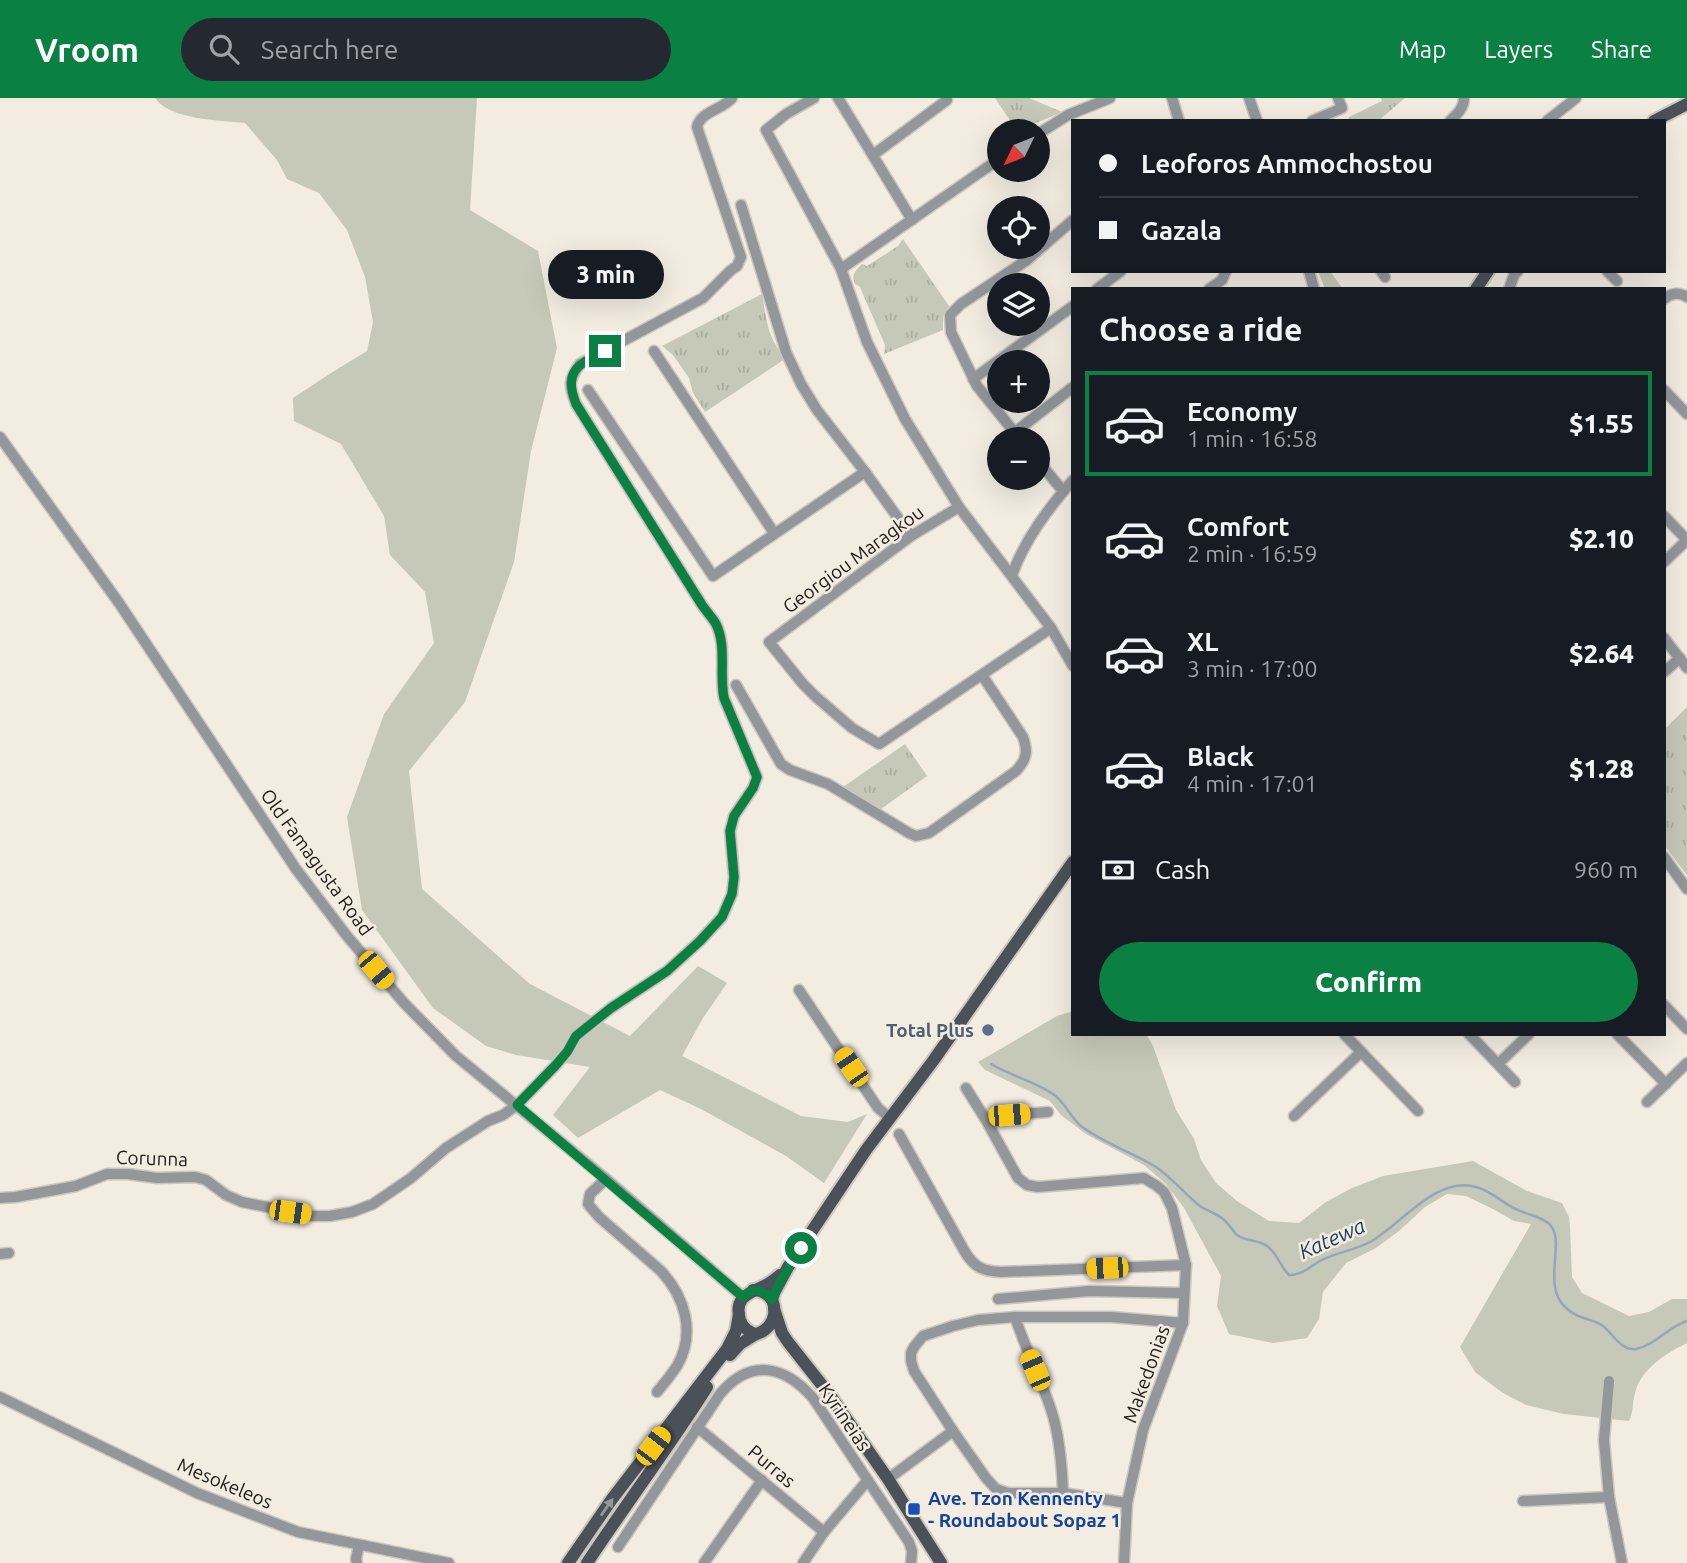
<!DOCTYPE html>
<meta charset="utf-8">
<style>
body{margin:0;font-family:Ubuntu,sans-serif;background:#242831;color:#f1f3f6;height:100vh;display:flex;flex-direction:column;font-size:26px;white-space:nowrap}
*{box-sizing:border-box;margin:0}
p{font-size:23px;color:#9ea1a6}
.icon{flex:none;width:38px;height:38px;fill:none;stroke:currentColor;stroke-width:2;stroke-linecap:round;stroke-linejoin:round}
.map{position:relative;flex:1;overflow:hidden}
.panel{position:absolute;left:1071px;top:189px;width:595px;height:749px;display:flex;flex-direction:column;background:#171b24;border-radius:0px;box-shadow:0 7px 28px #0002}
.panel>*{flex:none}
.top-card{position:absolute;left:1071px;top:21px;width:595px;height:154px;border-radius:0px;box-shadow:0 7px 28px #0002;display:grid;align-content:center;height:154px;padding:0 28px;background:#171b24}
.needle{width:46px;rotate:227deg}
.tools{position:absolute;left:987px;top:21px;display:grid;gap:14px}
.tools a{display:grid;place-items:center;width:63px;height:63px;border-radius:50%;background:#171b24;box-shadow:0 7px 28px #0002;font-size:35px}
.end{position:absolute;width:32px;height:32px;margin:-16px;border:9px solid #0b8043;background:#fff;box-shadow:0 0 0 4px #fff}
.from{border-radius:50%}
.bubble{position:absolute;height:49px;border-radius:24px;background:#171b24;box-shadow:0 7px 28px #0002;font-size:23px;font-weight:800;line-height:49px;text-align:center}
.car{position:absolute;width:21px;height:42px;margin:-21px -10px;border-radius:9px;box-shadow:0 0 5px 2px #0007;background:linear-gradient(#f5c518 24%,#345 0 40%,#f5c518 0 76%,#345 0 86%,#f5c518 0)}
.top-card b{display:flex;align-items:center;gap:24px;height:66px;font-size:26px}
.top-card b+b{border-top:2px solid #363941}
.top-card i{width:18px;height:18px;background:#f1f3f6}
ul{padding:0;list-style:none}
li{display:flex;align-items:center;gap:21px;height:105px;margin:0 14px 10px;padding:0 14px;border:4px solid transparent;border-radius:0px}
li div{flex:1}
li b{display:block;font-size:26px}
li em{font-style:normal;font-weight:800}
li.active{border-color:#0b8043}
li>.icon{width:63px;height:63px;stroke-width:1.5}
h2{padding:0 28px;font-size:32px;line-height:84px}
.pay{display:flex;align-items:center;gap:18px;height:77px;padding:0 28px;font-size:26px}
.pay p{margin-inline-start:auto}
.cta{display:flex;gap:14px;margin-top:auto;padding:14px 28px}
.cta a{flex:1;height:80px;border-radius:42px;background:#0b8043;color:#fff;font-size:28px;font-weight:800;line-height:80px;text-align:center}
header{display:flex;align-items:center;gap:42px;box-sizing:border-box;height:98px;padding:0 35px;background:#0b8043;color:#fff}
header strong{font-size:33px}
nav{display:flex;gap:38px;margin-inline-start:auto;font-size:24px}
.search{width:490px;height:63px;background:#242831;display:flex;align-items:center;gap:18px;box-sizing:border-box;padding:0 24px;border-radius:38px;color:#9ea1a6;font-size:26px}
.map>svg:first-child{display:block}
.green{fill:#c6c9b7}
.park{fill:url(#park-tufts)}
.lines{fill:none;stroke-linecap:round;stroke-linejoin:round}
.stream{stroke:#94a6be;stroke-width:2.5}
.minor-casing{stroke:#ccc7bd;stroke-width:13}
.major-casing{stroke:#ccc7bd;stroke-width:16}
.minor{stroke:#93969a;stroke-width:10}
.major{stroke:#4b5158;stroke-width:12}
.oneway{fill:#969796}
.route{stroke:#0b8043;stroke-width:9}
.service-dot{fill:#5c6f8a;stroke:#f2ece1;stroke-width:2.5}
.transit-dot{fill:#1a4fb4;stroke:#f2ece1;stroke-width:2.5}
.labels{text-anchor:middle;stroke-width:5;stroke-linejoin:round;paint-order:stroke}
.street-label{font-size:19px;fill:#1e1c18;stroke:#f2ece1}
.service-label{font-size:19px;font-weight:bold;fill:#4e5e75;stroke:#f2ece1;text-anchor:end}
.transit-label{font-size:19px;font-weight:bold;fill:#164399;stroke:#f2ece1;text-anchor:start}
.water-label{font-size:21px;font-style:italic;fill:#1f3a5e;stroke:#f2ece1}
</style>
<header>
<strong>Vroom</strong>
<div class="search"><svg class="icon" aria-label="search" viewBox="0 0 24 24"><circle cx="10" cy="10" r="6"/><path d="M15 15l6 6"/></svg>Search here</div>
<nav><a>Map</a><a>Layers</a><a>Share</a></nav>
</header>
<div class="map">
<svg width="1687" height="1465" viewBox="0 0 1687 1465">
<defs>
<pattern id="park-tufts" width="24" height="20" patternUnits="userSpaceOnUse" patternTransform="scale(1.75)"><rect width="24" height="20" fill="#c6c9b7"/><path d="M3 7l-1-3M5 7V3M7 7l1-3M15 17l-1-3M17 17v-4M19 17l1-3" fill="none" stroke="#aaac9d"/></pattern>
</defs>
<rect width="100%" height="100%" fill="#f2ece1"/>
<g class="green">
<path d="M 155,0 L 477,0 L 470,112 L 538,153 L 557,250 L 531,353 L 514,464 L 465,604 L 409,673 L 422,791 L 530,886 L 630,938 L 698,868 L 727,885 L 703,920 L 682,958 L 801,1018 L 848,1024 L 867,1016 L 824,1085 L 786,1058 L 701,1011 L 660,992 L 578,1040 L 553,1017 L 590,969 L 516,957 L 486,948 L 433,910 L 362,812 L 347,719 L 384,616 L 434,545 L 425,494 L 390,457 L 384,418 L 341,346 L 294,323 L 293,300 L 331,275 L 367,253 L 373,224 L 365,179 L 347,132 L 319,95 L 287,81 L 277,62 L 245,25 C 219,22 170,22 155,0 Z"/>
<path d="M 1073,913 L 1073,936 L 1146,936 L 1153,948 L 1176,1012 L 1194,1041 L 1201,1062 L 1216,1085 L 1237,1103 L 1269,1123 L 1299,1125 L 1326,1104 L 1352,1090 L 1383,1078 L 1473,1063 L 1527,1093 L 1562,1105 L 1569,1119 L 1570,1130 L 1572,1179 L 1582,1195 L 1629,1218 L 1649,1214 L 1672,1201 L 1687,1201 L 1687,1245 C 1666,1255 1641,1271 1635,1295 C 1632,1305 1634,1313 1629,1323 L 1564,1316 L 1526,1307 L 1503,1295 L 1475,1274 L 1460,1249 L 1531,1126 L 1514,1123 L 1493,1111 L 1466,1098 L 1447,1096 L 1425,1109 L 1399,1133 L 1376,1150 L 1346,1165 L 1323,1194 L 1319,1221 L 1307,1240 L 1273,1245 L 1229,1236 L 1217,1208 L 1221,1178 L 1184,1110 L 1166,1086 L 1144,1067 L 1086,1036 L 1061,1017 L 1050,1003 L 985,972 L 978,964 L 1057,918 Z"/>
</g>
<g class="park">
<polygon points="995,0 1029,0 1062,14 1017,33"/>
<polygon points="1381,0 1405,0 1378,23 1348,23 1349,19 1382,3"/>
<path d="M 903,141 L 949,208 L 943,218 L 943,232 L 884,256 L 885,247 L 860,189 L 855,186 C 851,177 855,173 862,166 L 867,168 L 898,148 Z"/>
<polygon points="1318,173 1330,173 1343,191 1325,191"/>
<path d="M 762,196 C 767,225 767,237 785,261 L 705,314 L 693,295 L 689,280 L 673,257 L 662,248 Z"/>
<polygon points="1687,609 1687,777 1664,747 1664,632"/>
<polygon points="905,646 927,678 881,711 843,689"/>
</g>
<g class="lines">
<path class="stream" d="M 991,966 C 1011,978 1034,983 1053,996 C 1065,1004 1070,1019 1081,1028 C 1103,1045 1132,1054 1156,1069 C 1172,1080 1185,1096 1200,1108 C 1207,1113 1216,1115 1223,1121 C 1229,1126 1232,1132 1237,1137 C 1246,1144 1258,1141 1267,1148 C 1277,1155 1280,1168 1289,1177 C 1303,1177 1310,1168 1322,1162 C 1338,1154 1356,1152 1372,1143 C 1402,1125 1438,1077 1476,1089 C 1492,1093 1503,1106 1518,1112 C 1528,1117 1544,1119 1551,1128 C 1565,1145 1542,1187 1565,1209 C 1578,1222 1592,1220 1603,1228 C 1614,1237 1621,1253 1636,1251 C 1654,1248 1668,1229 1687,1223"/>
<g class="minor-casing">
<g id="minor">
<polyline points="814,0 786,16 766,32 841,171 867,244 905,321 959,409 1051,530 1073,568"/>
<polyline points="838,0 912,122"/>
<polyline points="1172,0 1179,23"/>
<polyline points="1249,0 1257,23"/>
<polyline points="1312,23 1342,10 1338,0"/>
<path d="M 1450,23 C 1457,16 1464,10 1464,0"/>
<polyline points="1547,23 1576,0"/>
<polyline points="1038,36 1068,17 1110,0"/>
<polyline points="873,57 947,2"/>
<polyline points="741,107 786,254 801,286 817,312 865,374 911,438"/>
<polyline points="841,171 999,61"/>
<polyline points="1309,173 1314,191"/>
<polyline points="1381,173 1385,179"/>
<polyline points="1607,173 1617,183"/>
<polyline points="1097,191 1121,173"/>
<polyline points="1209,191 1222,182 1226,173"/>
<polyline points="1509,191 1514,177 1518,173"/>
<path d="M 1664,201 C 1671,195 1679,194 1687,199"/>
<polyline points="654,253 774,435"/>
<polyline points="973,281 1073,208"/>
<polyline points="588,292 713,478 865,374"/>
<polyline points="1664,292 1687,316"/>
<polyline points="1014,335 1073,289"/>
<polyline points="0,339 119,505 296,771 347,838 404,905 456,958 606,1081 743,1199"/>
<polyline points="1020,341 977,288 951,234 950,217 961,206 1027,162 1073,122"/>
<polyline points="1038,363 1063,393"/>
<polyline points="959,409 911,438 769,544 803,586 815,598 852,630 879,646 1051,530"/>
<polyline points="1664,418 1687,442"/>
<polyline points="1664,464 1687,442"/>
<path d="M 1012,477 C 1025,441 1048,411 1073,382"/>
<polyline points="1664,540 1687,570"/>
<polyline points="1664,574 1680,560"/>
<path d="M 736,587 L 781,666 L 790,672 L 828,686 L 909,735 L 916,738 L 929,735 L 1016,673 C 1027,661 1028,654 1023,639 L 982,577"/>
<polyline points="1664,759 1687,791"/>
<polyline points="799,892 878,1010 890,1020"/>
<polyline points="1664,907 1687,931"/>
<polyline points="1344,936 1418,1013"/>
<polyline points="1469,936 1515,984"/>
<polyline points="1617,936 1666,986"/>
<polyline points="1498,966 1529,936"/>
<polyline points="966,990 986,1022 1018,1080 1027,1087 1038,1089 1144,1080 1157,1088 1164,1094 1172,1110 1186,1167 1183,1225 1143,1332 1127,1405 1124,1465"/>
<polyline points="1647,1004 1687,965"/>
<polyline points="1294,1018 1361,954"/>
<polyline points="986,1022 1008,1017 1048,1014"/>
<path d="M 899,1036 L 965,1154 C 975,1170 983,1173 1001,1174 L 1186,1167"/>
<path d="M 606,1081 L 590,1096 L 588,1106 L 599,1119 L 661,1173 C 685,1199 696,1235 677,1268 C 671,1277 664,1286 657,1294"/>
<path d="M 0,1100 L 16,1099 L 76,1088 L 107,1076 L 128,1076 L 157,1080 L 195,1079 L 206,1082 L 226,1097 L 242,1104 L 312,1118 L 330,1118 L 352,1114 L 373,1106 L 411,1080 L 446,1050 L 488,1023 L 503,1017 L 517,1007 L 555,968 L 567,954 L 576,938 L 611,910 L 667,873 L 700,843 L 722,819 L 732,796 L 734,779 L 730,733 L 734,718 L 753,690 L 757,679 L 724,600 C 719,576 727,548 716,526 C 712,519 706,513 702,507 L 576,306 C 569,288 568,282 580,266 L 703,200 L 730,173 L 737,168 L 741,159 L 697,29 C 701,13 722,12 732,0"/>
<polyline points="0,1156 9,1155"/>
<polyline points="998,1201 1089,1193 1184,1195"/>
<path d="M 1015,1219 C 1026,1253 1043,1284 1053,1318 C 1060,1342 1062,1369 1063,1395"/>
<polyline points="1609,1283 1604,1342 1609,1399 1622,1465"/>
<polyline points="0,1299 197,1395 298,1434 449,1465"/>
<polyline points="697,1329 824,1434"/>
<polyline points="888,1381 953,1333"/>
<polyline points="1523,1403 1609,1399"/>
<polyline points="1127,1405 1063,1395 1008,1395 996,1391 986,1380 953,1333 914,1273 911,1263 911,1255 914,1249 923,1238 953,1228 978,1222 1015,1219 1111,1219 1183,1225"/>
<path d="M 618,1449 L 720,1296 C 750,1260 784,1267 813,1300 L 909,1444 L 912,1453 L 911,1465"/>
<polyline points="357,1465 356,1461 359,1447"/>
<polyline points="704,1465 762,1382"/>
<polyline points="803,1465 824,1434 867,1383"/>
</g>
</g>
<g class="major-casing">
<g id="major">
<polyline points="1654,23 1687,6"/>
<polyline points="1476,191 1488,173"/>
<path d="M 753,1192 C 782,1193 780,1230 756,1236 C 748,1234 743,1230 740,1222 C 734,1201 746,1196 762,1189 C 769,1186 774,1182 780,1177"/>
<polyline points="772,1202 774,1195 788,1169 866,1052 933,963 1073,764"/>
<polyline points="774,1211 782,1235 788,1244 829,1296 888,1381 941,1465"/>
<polyline points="730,1257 740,1246 756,1236"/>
<polyline points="568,1465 612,1401 727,1251 736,1233 739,1216"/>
<path d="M 587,1465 C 626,1406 669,1349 707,1289"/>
</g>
</g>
<use href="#minor" class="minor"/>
<use href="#major" class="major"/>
</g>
<defs><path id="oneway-solid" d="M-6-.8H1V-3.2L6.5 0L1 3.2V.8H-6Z" transform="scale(1.75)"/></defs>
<use class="oneway" href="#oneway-solid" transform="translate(607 1409) rotate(-55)"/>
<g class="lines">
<path class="route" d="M 605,253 C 578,267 563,272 576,306 L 702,507 C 706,513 712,519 716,526 C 727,548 719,576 724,600 L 757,679 L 753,690 L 734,718 L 730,733 L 734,779 L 732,796 L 722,819 L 700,843 L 667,873 L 611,910 L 576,938 L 567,954 L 555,968 L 517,1007 L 743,1199 C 754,1189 763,1191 772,1202 L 780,1184 L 801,1150"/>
</g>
<circle class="service-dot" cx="988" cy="932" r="7"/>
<rect class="transit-dot" x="907" y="1404" width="14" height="14" rx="3.5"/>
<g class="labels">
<g class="street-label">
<text transform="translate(853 461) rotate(-36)" y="7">Georgiou Maragkou</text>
<text transform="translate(317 764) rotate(54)" y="7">Old Famagusta Road</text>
<text transform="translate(152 1060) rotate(2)" y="7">Corunna</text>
<text transform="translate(1146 1276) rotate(-70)" y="7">Makedonias</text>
<text transform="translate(845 1319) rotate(56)" y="7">Kyrineias</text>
<text transform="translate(772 1368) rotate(40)" y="7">Purras</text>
<text transform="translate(225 1385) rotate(23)" y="7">Mesokeleos</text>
</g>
<g class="service-label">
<text x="974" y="939">Total Plus</text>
</g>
<g class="transit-label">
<text x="928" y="1407">Ave. Tzon Kennenty<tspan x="928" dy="22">- Roundabout Sopaz 1</tspan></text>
</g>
<g class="water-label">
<text transform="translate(1332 1141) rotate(-24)" y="7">Katewa</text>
</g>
</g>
</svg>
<div class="tools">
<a><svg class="needle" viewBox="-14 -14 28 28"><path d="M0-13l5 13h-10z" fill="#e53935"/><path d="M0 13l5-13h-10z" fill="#9ea1a6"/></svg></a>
<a><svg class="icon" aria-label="locate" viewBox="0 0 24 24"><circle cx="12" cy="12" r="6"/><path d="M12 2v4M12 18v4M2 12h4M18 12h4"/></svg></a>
<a><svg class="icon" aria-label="layers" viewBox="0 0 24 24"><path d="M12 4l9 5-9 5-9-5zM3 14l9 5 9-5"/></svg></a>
<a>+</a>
<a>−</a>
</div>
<i class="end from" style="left:801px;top:1150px"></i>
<i class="end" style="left:605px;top:253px"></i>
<div class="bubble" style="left:548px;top:152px;width:116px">3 min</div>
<i class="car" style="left:376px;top:872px;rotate:140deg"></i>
<i class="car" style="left:851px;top:969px;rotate:326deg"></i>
<i class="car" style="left:1009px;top:1017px;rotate:85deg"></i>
<i class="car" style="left:290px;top:1114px;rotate:98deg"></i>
<i class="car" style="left:1107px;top:1170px;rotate:268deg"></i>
<i class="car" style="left:1035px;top:1272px;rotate:337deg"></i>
<i class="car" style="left:653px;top:1348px;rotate:37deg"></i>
<div class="top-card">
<b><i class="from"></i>Leoforos Ammochostou</b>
<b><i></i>Gazala</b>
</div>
<section class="panel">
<h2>Choose a ride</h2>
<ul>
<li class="active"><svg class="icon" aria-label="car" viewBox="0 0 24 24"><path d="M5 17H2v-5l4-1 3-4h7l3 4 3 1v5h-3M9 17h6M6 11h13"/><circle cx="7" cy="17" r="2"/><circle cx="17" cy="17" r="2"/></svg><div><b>Economy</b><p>1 min · 16:58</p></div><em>$1.55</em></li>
<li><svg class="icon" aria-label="car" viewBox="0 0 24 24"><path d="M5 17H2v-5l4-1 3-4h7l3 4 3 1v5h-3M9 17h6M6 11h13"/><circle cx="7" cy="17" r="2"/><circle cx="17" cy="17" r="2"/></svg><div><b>Comfort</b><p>2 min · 16:59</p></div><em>$2.10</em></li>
<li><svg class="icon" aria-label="car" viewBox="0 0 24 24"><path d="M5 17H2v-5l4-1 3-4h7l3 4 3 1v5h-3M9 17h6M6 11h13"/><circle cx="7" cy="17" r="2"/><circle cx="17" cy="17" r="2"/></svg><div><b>XL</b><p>3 min · 17:00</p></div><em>$2.64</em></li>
<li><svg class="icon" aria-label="car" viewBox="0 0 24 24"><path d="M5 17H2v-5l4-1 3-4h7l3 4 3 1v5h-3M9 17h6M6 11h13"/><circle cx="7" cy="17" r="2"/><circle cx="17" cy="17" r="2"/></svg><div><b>Black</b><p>4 min · 17:01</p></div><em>$1.28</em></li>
</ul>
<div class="pay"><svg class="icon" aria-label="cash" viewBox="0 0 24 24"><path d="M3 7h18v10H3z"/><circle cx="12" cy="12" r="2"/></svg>Cash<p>960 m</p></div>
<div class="cta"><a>Confirm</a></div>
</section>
</div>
